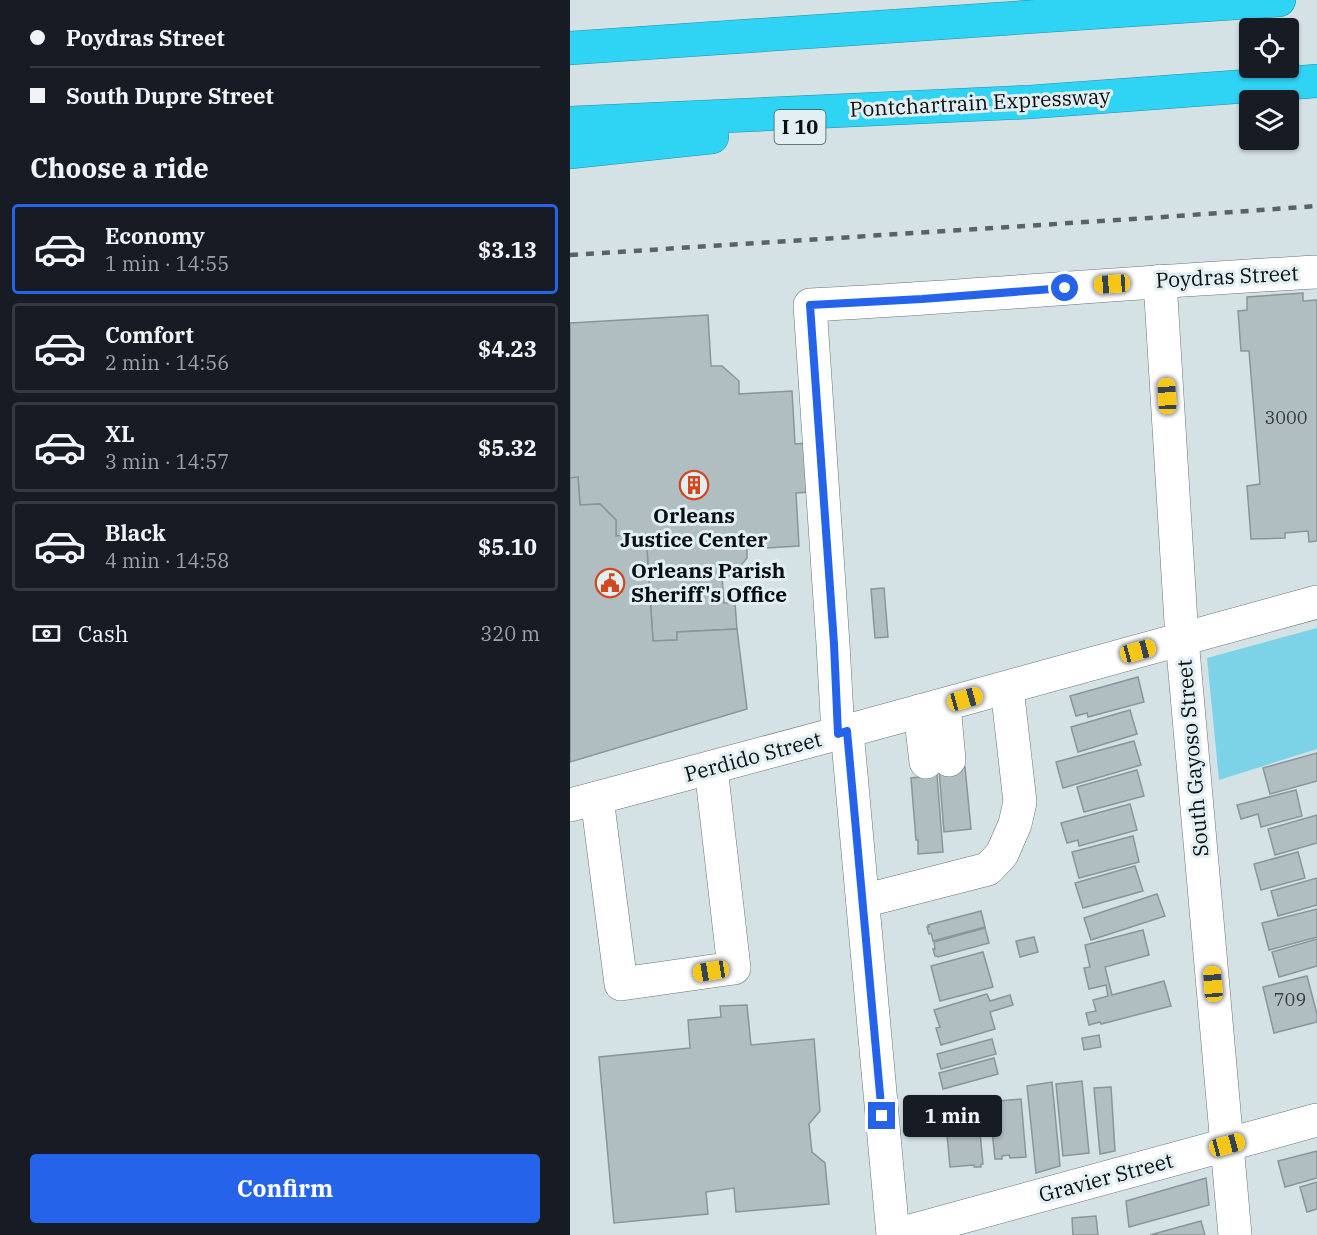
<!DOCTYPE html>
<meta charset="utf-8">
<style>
body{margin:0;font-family:"IBM Plex Serif",serif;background:#20242c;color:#f1f3f6;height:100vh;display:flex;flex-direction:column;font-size:22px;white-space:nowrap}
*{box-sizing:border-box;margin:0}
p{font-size:20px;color:#9ea1a6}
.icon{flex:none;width:33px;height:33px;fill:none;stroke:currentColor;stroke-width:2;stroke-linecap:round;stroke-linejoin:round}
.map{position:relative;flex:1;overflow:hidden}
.drawer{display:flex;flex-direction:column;background:#171b24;width:570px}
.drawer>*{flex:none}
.guide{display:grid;align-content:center;height:132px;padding:0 30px;background:#171b24}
.fabs{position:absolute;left:669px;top:18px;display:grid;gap:12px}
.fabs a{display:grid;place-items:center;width:60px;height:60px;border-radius:6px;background:#171b24;box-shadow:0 2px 4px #0004;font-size:30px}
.end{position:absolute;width:27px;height:27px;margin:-14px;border:8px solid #2563eb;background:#fff;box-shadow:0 0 0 3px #fff}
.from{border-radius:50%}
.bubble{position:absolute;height:42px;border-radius:6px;background:#171b24;box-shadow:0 2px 4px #0004;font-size:20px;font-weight:700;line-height:42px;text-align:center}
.car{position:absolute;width:18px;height:36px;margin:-18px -9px;border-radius:8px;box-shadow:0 0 4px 2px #0007;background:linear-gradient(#f5c518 24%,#345 0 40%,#f5c518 0 76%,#345 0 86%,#f5c518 0)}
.guide b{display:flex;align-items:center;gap:21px;height:57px;font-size:22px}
.guide b+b{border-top:2px solid #363941}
.guide i{width:15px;height:15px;background:#f1f3f6}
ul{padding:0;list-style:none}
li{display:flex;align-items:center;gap:18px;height:90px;margin:0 12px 9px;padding:0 18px;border:3px solid #363941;border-radius:6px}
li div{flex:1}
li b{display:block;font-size:22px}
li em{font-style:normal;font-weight:700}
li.on{border-color:#2563eb}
li>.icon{width:54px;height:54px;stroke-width:1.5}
h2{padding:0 30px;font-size:27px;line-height:72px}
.pay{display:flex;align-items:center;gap:15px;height:66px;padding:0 30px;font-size:22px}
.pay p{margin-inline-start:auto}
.primary-button{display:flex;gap:12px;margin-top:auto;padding:12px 30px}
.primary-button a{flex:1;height:69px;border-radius:6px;background:#2563eb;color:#fff;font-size:24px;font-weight:700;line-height:69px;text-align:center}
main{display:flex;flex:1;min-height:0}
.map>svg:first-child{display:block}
.green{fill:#7cd2e7}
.building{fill:#b0bec1;stroke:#889599;stroke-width:1.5}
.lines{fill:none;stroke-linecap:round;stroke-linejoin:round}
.minor-casing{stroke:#687578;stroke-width:34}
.highway-casing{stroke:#228ea5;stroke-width:34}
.minor{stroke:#fff;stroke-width:33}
.highway{stroke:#2fd3f4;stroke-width:33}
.rail{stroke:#5a6264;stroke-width:4.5;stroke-dasharray:8 8;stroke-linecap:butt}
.route{stroke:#2563eb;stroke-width:8}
.labels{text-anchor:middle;stroke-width:6;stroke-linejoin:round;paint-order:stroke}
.number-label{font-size:18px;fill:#343b3d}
.shield{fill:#e1eff3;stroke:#4b5255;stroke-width:1.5}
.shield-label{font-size:20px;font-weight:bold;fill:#0b0f11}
.street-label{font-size:21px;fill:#0b0f11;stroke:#e1eff3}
.poi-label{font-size:21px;font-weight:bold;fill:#0b0f11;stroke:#e1eff3}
</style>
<main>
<section class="drawer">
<div class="guide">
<b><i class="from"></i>Poydras Street</b>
<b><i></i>South Dupre Street</b>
</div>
<h2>Choose a ride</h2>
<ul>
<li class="on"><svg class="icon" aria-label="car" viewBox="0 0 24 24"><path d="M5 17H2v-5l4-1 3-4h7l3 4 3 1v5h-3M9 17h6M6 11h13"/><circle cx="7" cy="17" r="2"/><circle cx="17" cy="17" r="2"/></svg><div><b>Economy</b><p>1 min · 14:55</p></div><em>$3.13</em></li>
<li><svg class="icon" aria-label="car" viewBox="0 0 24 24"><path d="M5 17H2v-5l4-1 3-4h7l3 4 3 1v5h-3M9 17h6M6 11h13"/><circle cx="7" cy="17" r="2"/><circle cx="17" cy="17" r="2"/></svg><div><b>Comfort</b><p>2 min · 14:56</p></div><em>$4.23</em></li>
<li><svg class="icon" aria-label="car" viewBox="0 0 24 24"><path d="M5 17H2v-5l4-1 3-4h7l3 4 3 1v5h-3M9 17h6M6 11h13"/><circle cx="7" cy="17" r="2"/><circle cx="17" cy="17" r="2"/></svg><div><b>XL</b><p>3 min · 14:57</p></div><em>$5.32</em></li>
<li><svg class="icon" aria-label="car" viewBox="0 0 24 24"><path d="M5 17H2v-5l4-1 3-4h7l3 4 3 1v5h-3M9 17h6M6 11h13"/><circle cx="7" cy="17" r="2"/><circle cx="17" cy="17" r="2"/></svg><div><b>Black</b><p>4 min · 14:58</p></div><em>$5.10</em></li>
</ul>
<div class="pay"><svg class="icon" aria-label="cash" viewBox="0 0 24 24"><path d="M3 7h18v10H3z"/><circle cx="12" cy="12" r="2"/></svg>Cash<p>320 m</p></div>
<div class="primary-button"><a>Confirm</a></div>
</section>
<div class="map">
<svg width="747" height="1235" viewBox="0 0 747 1235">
<rect width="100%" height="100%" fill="#d4e2e5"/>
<polygon class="green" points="747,628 747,749 649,780 637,658"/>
<g class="building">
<polygon points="733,293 733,301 747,300 747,541 739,542 738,531 715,533 715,538 681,539 677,486 690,484 679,351 671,351 668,311 677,310 677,297"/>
<polygon points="138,315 141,366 152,366 169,381 169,394 222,391 225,444 238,443 241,492 226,493 229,546 177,549 177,558 162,576 152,576 154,603 165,603 167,629 107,632 107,640 83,641 76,534 46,536 46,520 30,504 10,505 8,477 0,478 0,323"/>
<polygon points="8,477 10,505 30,504 46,520 46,536 76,534 83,641 107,640 107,632 167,629 177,709 0,762 0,478"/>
<polygon points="314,588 318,637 305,638 301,589"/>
<polygon points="568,677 574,702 518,717 517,713 506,716 500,696"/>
<polygon points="560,710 567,734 508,752 501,727"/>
<polygon points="564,741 571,765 493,788 486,762"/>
<polygon points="747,753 747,781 700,794 693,768"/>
<polygon points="395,767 401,829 374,832 369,770"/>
<polygon points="567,770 574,796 514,812 507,787"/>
<polygon points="367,775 373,852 348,854 348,840 346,840 341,778"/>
<polygon points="726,790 732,816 691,827 688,814 671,819 667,805"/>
<polygon points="560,804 567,830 509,846 508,840 497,843 491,823"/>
<polygon points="747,815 747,843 705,855 698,829"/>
<polygon points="563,836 569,862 509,878 502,852"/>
<polygon points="728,852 735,878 691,890 684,864"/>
<polygon points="565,866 573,891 513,908 505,883"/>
<polygon points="747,878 747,905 708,916 701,891"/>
<polygon points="587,894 595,916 521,940 514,918"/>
<polygon points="747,909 747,937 699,950 692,923"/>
<polygon points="411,911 415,927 363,941 361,933 359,934 357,927 359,927 358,925"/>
<polygon points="415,928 419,943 368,957 367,956 365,956 363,949 365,949 364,942"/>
<polygon points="573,930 579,955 535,967 542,995 594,981 601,1006 531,1024 530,1022 519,1025 516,1013 526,1011 523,1000 538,996 536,985 519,989 514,968 520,967 515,945"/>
<polygon points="464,937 468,952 450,957 446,941"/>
<polygon points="747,939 747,966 709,977 702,952"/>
<polygon points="413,952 423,987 370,1001 361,966"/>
<polygon points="737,976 747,1014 747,1022 704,1033 693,987"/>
<polygon points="417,994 420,1001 440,995 443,1005 420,1012 425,1029 371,1045 366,1028 370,1027 364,1010"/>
<polygon points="177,1005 181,1045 244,1039 250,1111 239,1124 242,1152 255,1163 259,1204 166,1212 164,1188 136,1192 138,1214 44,1223 29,1057 120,1048 118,1020 151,1017 150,1006"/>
<polygon points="529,1035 531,1047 514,1050 512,1038"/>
<polygon points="422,1039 426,1054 371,1069 367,1054"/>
<polygon points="424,1058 428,1074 373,1089 369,1073"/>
<polygon points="512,1081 519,1153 493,1156 486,1084"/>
<polygon points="482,1082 490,1166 466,1173 457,1086"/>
<polygon points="541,1087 545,1151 530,1154 524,1088"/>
<polygon points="451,1099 456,1157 440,1158 439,1155 432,1156 432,1159 425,1159 419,1102"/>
<polygon points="408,1111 413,1164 411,1164 411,1167 404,1167 404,1165 380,1167 375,1114"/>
<polygon points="747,1151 747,1178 715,1187 708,1161"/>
<polygon points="636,1178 639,1205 559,1227 556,1201"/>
<polygon points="747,1182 747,1209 737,1212 730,1187"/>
<polygon points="526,1216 528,1235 503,1235 502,1218"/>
<polygon points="631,1221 635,1235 580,1235"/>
</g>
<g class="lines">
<g class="minor-casing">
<g id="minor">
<polyline points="590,281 612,639 665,1235"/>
<polyline points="374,705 379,760"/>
<polyline points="350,711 356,762"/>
<polyline points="277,731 323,1235"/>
<path d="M 268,734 L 263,644 L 240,305 C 409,296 578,281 747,272"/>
<polyline points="27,798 51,984 164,968 141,768"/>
<polyline points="0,805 277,731 747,602"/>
<polyline points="293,901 418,869 432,854 445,824 450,802 437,688"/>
<polyline points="326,1235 747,1120"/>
</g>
</g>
<g class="highway-casing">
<g id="highway">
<polyline points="0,48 709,0"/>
<polyline points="0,123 460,102 747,81"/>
<polyline points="0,152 142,137"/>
</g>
</g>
<use href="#minor" class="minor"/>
<use href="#highway" class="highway"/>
<polyline class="rail" points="0,255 579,218 747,206"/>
</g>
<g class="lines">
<polyline class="route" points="312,1116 277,731 268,734 264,644 240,305 352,299 495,288"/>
</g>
<defs>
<g id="building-ring" transform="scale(1.5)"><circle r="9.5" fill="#e1eff3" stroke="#d04720" stroke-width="1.5"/><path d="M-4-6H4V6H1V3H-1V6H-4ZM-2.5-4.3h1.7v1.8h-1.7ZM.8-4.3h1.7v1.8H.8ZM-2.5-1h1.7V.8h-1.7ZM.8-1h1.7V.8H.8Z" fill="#d04720"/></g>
<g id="civic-ring" transform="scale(1.5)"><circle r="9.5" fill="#e1eff3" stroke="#d04720" stroke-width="1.5"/><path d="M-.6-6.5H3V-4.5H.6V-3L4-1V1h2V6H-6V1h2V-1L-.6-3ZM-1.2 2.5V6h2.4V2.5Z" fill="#d04720"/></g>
</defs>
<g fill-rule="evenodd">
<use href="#building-ring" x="124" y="485"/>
<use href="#civic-ring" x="40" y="583"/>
</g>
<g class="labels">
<g class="number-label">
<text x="716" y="424">3000</text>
<text x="720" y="1006">709</text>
</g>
<rect class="shield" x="204.5" y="110" width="51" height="34" rx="4.5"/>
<g class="shield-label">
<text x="230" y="134">I 10</text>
</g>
<g class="street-label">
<text transform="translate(410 103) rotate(-3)" y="7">Pontchartrain Expressway</text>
<text transform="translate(657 277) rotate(-3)" y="7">Poydras Street</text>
<text transform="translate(183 757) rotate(-15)" y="7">Perdido Street</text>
<text transform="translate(623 758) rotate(-95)" y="7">South Gayoso Street</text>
<text transform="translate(536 1178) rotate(-15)" y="7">Gravier Street</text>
</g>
<g class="poi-label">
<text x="124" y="523">Orleans<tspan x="124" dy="24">Justice Center</tspan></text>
<text x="61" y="578" text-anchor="start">Orleans Parish<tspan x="61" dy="24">Sheriff's Office</tspan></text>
</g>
</g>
</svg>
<div class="fabs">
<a><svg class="icon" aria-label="locate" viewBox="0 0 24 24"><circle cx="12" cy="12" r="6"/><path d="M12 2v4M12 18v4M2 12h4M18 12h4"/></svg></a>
<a><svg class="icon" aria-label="layers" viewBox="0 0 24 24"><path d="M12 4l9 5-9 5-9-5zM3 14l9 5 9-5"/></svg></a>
</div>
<i class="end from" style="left:495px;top:288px"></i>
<i class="end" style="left:312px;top:1116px"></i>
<div class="bubble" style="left:333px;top:1095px;width:99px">1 min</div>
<i class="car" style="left:542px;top:284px;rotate:266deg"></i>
<i class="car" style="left:597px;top:396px;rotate:357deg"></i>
<i class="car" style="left:568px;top:651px;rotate:75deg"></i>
<i class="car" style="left:395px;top:699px;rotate:74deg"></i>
<i class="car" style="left:141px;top:971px;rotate:261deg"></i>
<i class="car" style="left:643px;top:984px;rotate:355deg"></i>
<i class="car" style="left:657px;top:1145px;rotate:75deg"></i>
</div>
</main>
